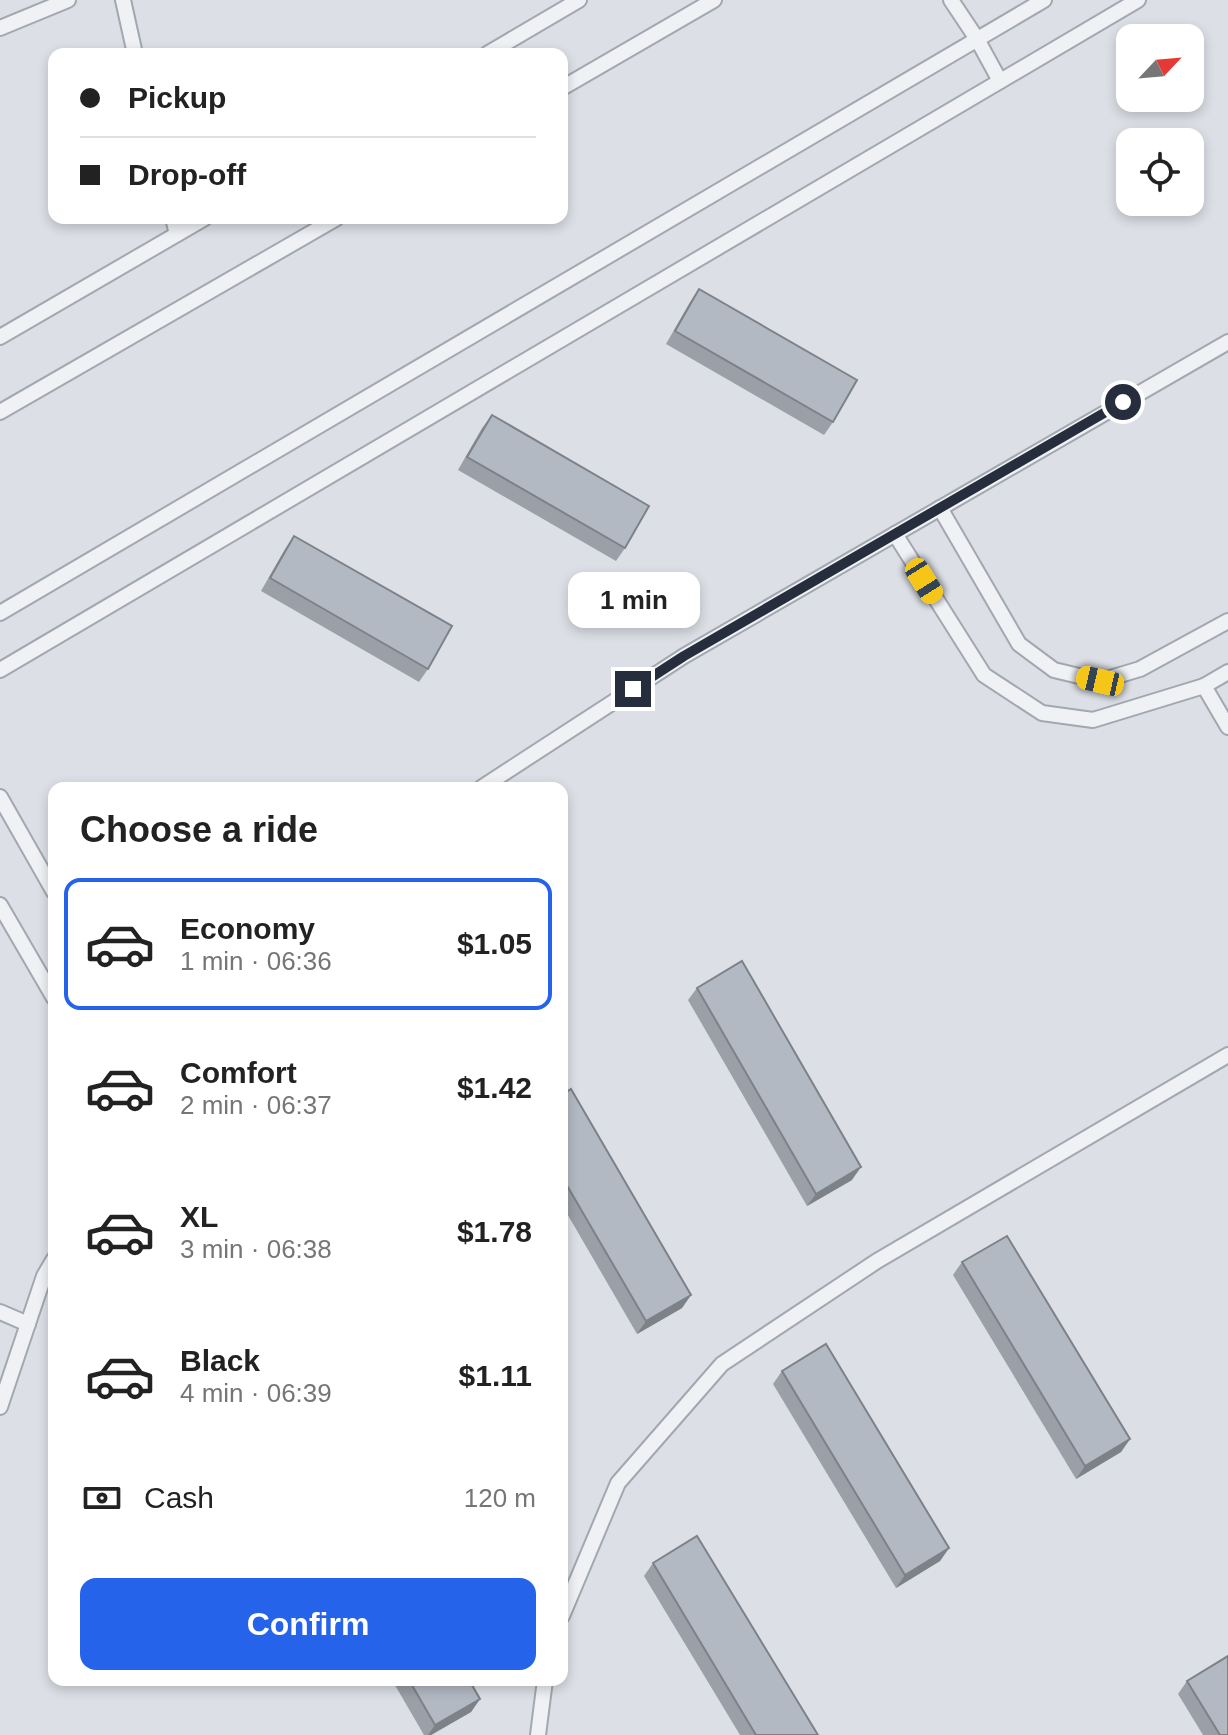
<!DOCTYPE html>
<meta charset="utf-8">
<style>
body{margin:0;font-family:Arial,sans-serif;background:#f6f6f6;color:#222;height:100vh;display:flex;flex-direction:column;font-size:30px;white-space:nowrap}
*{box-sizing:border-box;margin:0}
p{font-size:26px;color:#767676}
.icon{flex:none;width:44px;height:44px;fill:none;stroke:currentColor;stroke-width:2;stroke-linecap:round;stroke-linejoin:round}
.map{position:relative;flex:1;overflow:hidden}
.details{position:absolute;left:48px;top:782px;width:520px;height:904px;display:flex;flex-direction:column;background:#fff;border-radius:16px;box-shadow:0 4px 12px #0003}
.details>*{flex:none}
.banner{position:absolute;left:48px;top:48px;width:520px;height:176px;border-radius:16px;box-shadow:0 4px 12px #0003;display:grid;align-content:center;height:176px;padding:0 32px;background:#fff}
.needle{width:52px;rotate:64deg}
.controls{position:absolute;left:1116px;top:24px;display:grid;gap:16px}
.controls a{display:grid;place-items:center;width:88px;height:88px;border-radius:16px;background:#fff;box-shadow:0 4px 12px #0003;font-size:40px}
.end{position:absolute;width:36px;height:36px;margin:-18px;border:10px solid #262e3d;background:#fff;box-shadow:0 0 0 4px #fff}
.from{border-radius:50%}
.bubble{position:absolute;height:56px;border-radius:16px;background:#fff;box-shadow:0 4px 12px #0003;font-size:26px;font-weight:800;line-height:56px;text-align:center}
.car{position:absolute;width:24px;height:48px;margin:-24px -12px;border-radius:10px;box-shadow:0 0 6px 2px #0007;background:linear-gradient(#f5c518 24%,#345 0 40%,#f5c518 0 76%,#345 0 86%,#f5c518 0)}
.banner b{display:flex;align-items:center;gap:28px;height:76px;font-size:30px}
.banner b+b{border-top:2px solid #e0e0e0}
.banner i{width:20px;height:20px;background:#222}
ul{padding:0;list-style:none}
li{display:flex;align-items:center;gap:24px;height:132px;margin:0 16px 12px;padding:0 16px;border:4px solid transparent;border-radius:16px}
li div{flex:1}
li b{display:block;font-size:30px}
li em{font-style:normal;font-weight:800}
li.current{border-color:#2563eb}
li>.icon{width:72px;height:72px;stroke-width:1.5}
h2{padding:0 32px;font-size:36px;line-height:96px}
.pay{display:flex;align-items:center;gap:20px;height:88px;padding:0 32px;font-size:30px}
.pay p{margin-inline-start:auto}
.button{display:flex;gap:16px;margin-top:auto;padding:16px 32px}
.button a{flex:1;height:92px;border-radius:16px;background:#2563eb;color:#fff;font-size:32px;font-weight:800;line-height:92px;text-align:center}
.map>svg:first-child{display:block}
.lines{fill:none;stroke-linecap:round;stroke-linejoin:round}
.lane-casing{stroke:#a2a7b0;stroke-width:18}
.lane{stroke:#eff1f5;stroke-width:14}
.wall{fill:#9a9fa8}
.shaded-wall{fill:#7d8288}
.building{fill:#b3b9c3;stroke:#7d8288;stroke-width:2}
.route{stroke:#262e3d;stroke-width:10}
</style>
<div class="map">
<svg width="1228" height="1735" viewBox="0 0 1228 1735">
<rect width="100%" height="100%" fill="#dce0e6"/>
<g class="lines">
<g class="lane-casing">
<g id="lane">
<polyline points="123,0 135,54"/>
<polyline points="951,0 977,39 1000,81"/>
<polyline points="0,28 68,0"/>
<polyline points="487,54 579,0"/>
<polyline points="562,88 714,0"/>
<polyline points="173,218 177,234"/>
<polyline points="0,337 205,218"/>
<polyline points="0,412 337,218"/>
<polyline points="940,508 1019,644 1054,670 1100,681 1140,669 1228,621"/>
<polyline points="895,534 984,675 1042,713 1093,720 1204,686 1228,672"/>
<polyline points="0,613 1044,0"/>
<polyline points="0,670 1138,0"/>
<polyline points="1204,686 1228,727"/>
<polyline points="481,788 684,656 1228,342"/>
<polyline points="0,797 54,892"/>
<polyline points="0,905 54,998"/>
<polyline points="0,1312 28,1324"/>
<polyline points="0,1407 44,1276 54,1259"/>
<polyline points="562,1616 618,1483 722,1364 877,1261 1228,1055"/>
<polyline points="538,1735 545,1680"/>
</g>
</g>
<use href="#lane" class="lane"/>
</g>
<g class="wall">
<polygon points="699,289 833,422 824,435 666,344 690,302"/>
<polygon points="492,415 625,548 616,561 458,470 482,428"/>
<polygon points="294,536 428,669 419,682 261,591 285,549"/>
<polygon points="697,988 852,1180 807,1206 688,1000"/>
<polygon points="562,1095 691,1295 682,1308 637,1334 562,1205"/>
<polygon points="962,1262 1130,1439 1121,1452 1076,1479 953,1275"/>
<polygon points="782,1371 949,1548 940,1561 896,1588 773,1384"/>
<polygon points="653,1563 818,1735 740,1735 644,1576"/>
<polygon points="392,1680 469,1680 480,1699 471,1712 431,1735 424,1735"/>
<polygon points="1187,1681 1228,1735 1203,1735 1178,1694"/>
</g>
<g class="shaded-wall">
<polygon points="861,1167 852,1180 807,1206 816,1194"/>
<polygon points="691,1295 682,1308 637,1334 646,1321"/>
<polygon points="1130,1439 1121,1452 1076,1479 1085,1466"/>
<polygon points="949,1548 940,1561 896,1588 905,1575"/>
<polygon points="480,1699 471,1712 431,1735 428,1735 435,1725"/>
</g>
<g class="building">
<polygon points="699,289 857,380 833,422 675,331"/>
<polygon points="492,415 649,506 625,548 467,457"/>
<polygon points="294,536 452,626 428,669 270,578"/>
<polygon points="742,961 861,1167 816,1194 697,988"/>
<polygon points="571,1089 691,1295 646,1321 562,1177 562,1095"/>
<polygon points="1007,1236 1130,1439 1085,1466 962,1262"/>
<polygon points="826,1344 949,1548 905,1575 782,1371"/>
<polygon points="697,1536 818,1735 756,1735 653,1563"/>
<polygon points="1228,1656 1228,1735 1220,1735 1187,1681"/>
<polygon points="409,1680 469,1680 480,1699 435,1725"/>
</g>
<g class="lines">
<polyline class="route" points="633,689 684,656 1123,402"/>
</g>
</svg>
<div class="controls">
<a><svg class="needle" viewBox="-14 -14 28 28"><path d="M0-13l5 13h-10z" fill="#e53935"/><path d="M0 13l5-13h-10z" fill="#767676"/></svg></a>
<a><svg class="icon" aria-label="locate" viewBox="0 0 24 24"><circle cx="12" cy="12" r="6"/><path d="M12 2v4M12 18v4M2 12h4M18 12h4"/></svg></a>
</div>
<i class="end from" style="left:1123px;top:402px"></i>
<i class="end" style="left:633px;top:689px"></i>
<div class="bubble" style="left:568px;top:572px;width:132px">1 min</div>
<i class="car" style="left:924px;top:581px;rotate:148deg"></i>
<i class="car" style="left:1100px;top:681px;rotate:283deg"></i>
<div class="banner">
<b><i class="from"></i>Pickup</b>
<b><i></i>Drop-off</b>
</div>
<section class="details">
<h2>Choose a ride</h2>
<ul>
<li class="current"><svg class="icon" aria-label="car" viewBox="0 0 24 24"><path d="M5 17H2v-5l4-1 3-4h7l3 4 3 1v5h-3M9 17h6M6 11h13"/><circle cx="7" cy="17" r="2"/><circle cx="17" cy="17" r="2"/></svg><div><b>Economy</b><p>1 min · 06:36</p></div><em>$1.05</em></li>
<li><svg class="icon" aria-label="car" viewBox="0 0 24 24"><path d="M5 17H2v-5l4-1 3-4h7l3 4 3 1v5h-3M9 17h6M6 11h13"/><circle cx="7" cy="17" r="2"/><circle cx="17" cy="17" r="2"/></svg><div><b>Comfort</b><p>2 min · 06:37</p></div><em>$1.42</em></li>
<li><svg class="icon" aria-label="car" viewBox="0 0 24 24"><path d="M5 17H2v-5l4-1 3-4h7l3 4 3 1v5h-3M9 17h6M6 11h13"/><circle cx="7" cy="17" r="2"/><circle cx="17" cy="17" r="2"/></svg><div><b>XL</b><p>3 min · 06:38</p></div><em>$1.78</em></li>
<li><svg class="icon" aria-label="car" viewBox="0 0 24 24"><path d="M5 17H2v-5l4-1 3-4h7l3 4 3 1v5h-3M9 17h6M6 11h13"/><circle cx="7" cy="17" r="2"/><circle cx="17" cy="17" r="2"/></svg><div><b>Black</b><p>4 min · 06:39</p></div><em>$1.11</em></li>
</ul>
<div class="pay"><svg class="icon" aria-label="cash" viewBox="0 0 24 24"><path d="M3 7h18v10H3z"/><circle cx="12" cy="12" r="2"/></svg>Cash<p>120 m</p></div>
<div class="button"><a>Confirm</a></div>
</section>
</div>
